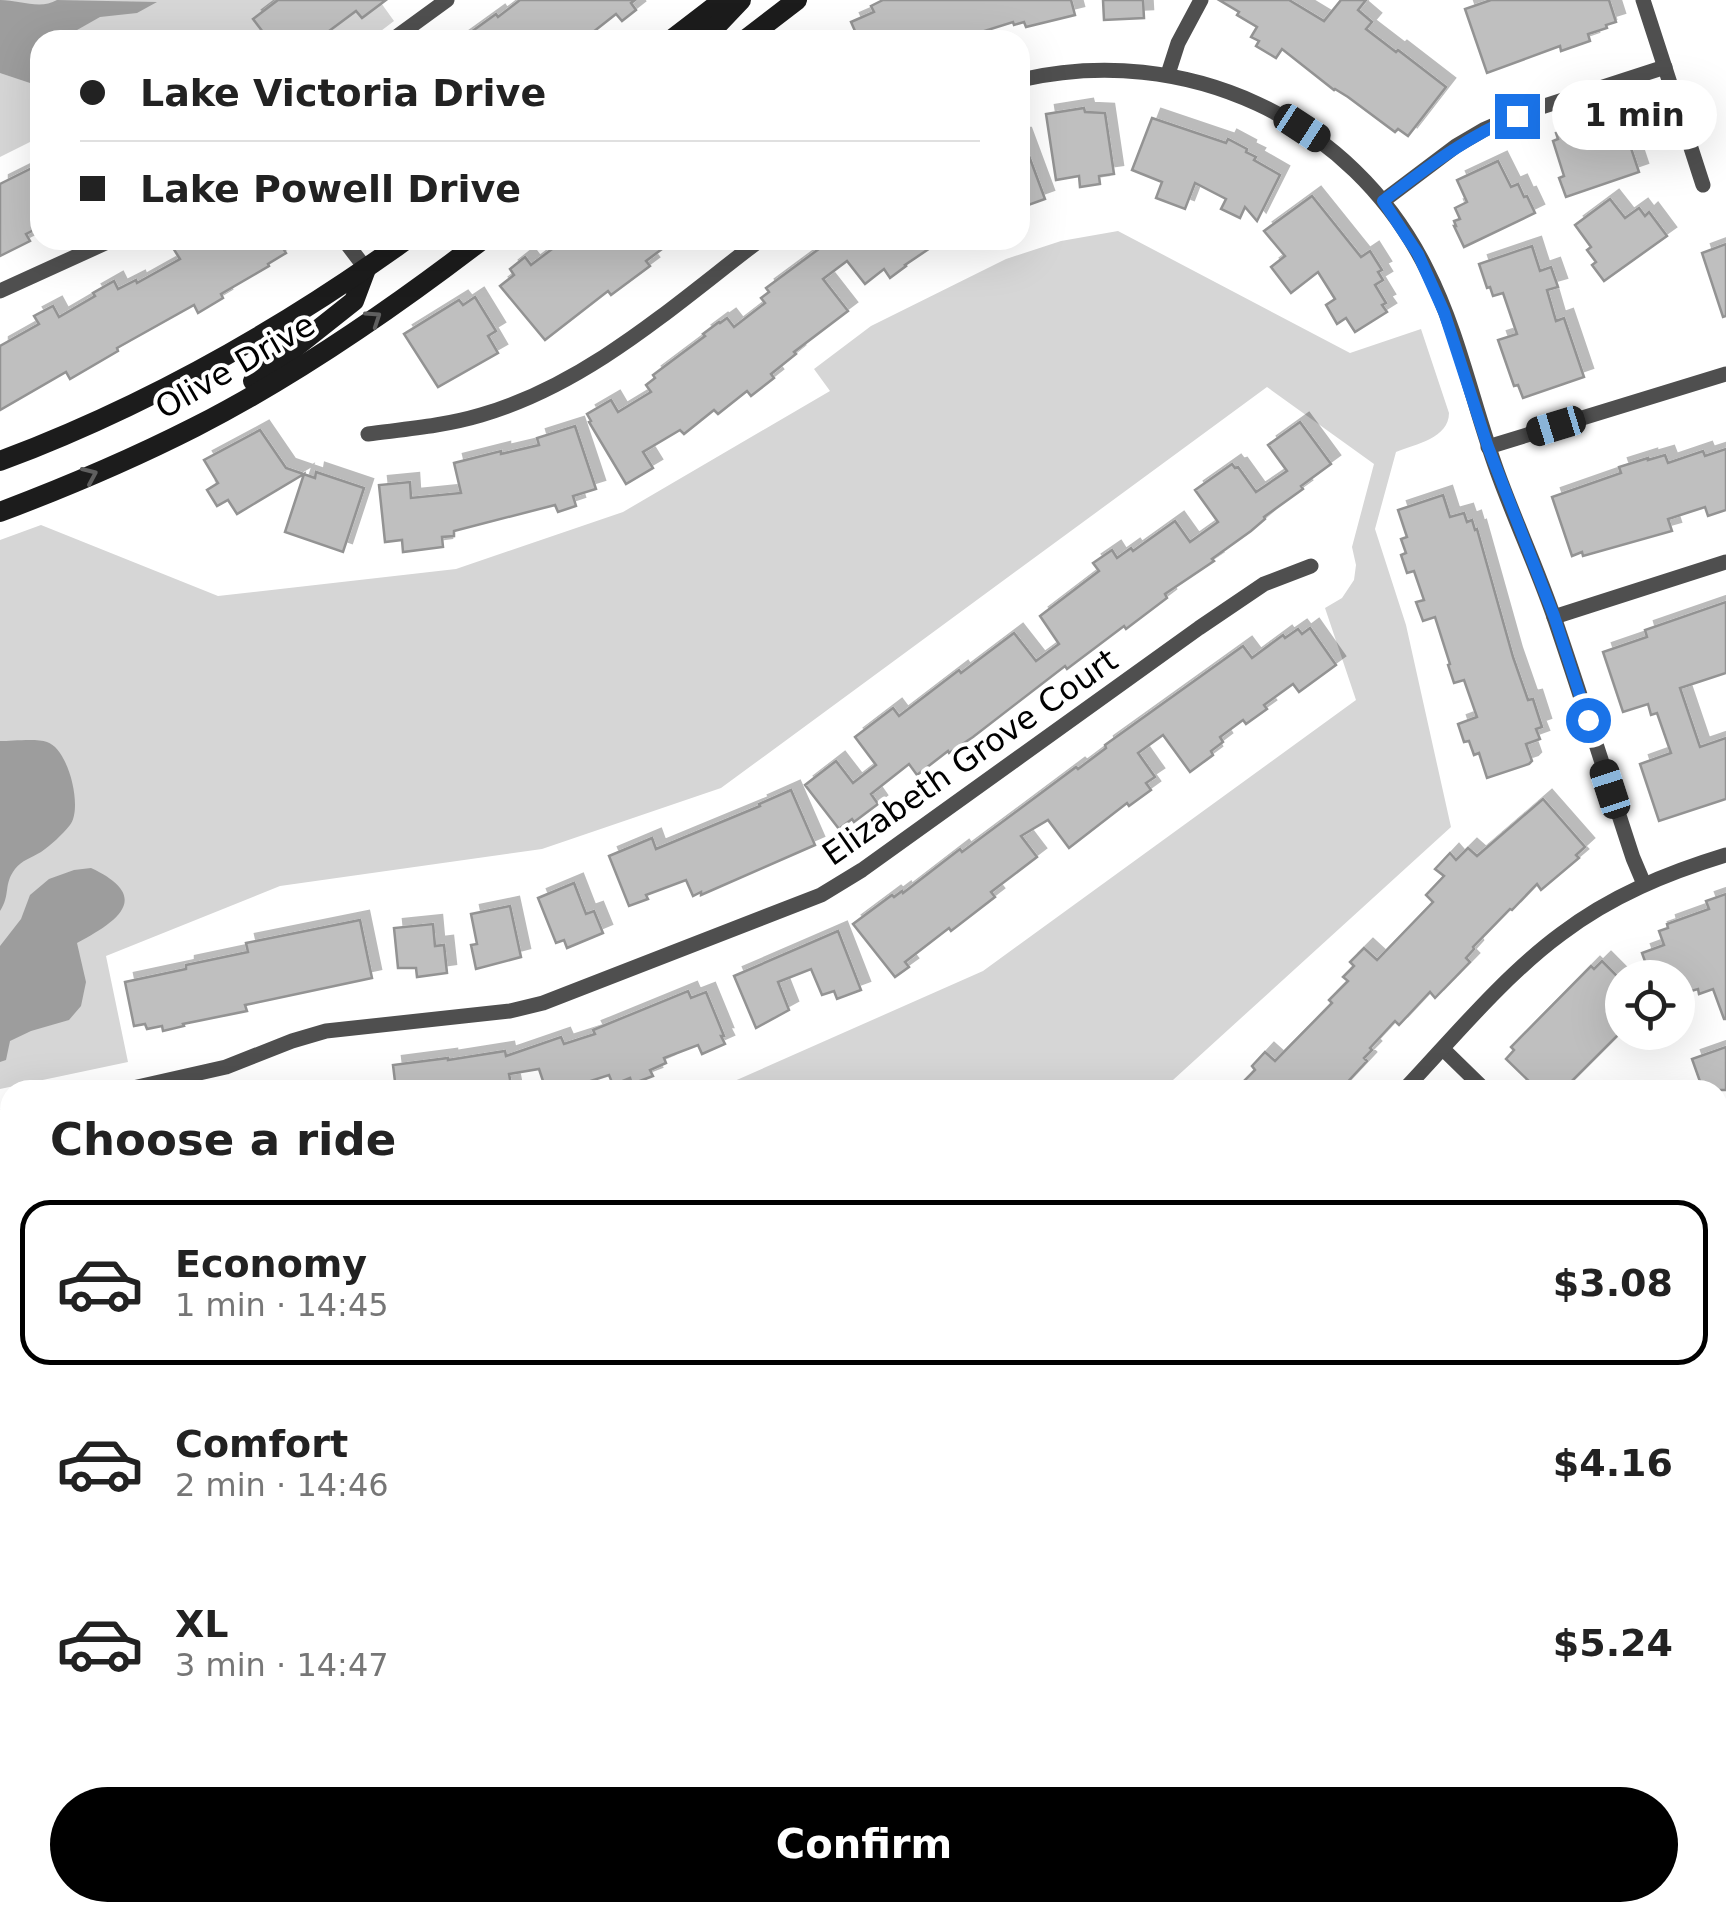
<!DOCTYPE html>
<meta charset="utf-8">
<style>
body{margin:0;font-family:"DejaVu Sans",sans-serif;background:#f2f2f2;color:#222;height:100vh;display:flex;flex-direction:column;font-size:38px;white-space:nowrap}
*{box-sizing:border-box;margin:0}
p{font-size:32px;color:#767676}
.icon{flex:none;width:55px;height:55px;fill:none;stroke:currentColor;stroke-width:2;stroke-linecap:round;stroke-linejoin:round}
.map{position:relative;flex:1;overflow:hidden}
.details{position:absolute;left:0px;top:1080px;width:1728px;height:842px;display:flex;flex-direction:column;background:#fff;border-radius:30px 30px 0 0;box-shadow:0 10px 40px #0002}
.details>*{flex:none}
.hud{position:absolute;left:30px;top:30px;width:1000px;height:220px;border-radius:30px;box-shadow:0 10px 40px #0002;display:grid;align-content:center;height:220px;padding:0 50px;background:#fff}
.buttons{position:absolute;left:1605px;top:960px;display:grid;gap:20px}
.buttons a{display:grid;place-items:center;width:90px;height:90px;border-radius:50%;background:#fff;box-shadow:0 10px 40px #0002;font-size:50px}
.end{position:absolute;width:45px;height:45px;margin:-22px;border:12px solid #1a73e8;background:#fff;box-shadow:0 0 0 5px #fff}
.from{border-radius:50%}
.bubble{position:absolute;height:70px;border-radius:35px;background:#fff;box-shadow:0 10px 40px #0002;font-size:32px;font-weight:700;line-height:70px;text-align:center}
.car{position:absolute;width:30px;height:60px;margin:-30px -15px;border-radius:12px;box-shadow:0 0 8px 2px #0007;background:linear-gradient(#222 24%,#8ab4d8 0 40%,#222 0 76%,#8ab4d8 0 86%,#222 0)}
.hud b{display:flex;align-items:center;gap:35px;height:95px;font-size:38px}
.hud b+b{border-top:2px solid #e0e0e0}
.hud i{width:25px;height:25px;background:#222}
ul{padding:0;list-style:none}
li{display:flex;align-items:center;gap:30px;height:165px;margin:0 20px 15px;padding:0 30px;border:5px solid transparent;border-radius:30px}
li div{flex:1}
li b{display:block;font-size:38px}
li em{font-style:normal;font-weight:700}
li.active{border-color:#000}
li>.icon{width:90px;height:90px;stroke-width:1.5}
h2{padding:0 50px;font-size:45px;line-height:120px}
.button{display:flex;gap:20px;margin-top:auto;padding:20px 50px}
.button a{flex:1;height:115px;border-radius:60px;background:#000;color:#fff;font-size:40px;font-weight:700;line-height:115px;text-align:center}
.map>svg:first-child{display:block}
.green{fill:#d6d6d6}
.water{fill:#9d9d9d}
.building{fill:#bfbfbf;stroke:#939393;stroke-width:2.5;filter:url(#shadow)}
.lines{fill:none;stroke-linecap:round;stroke-linejoin:round}
.lane{stroke:#4f4f4f;stroke-width:8}
.street{stroke:#4f4f4f;stroke-width:15}
.secondary{stroke:#1c1c1c;stroke-width:20}
.oneway{stroke:#606060}
.route{stroke:#1a73e8;stroke-width:12}
.labels{text-anchor:middle;stroke-width:8;stroke-linejoin:round;paint-order:stroke}
.street-label{font-size:32px;fill:#000;stroke:#fff}
</style>
<div class="map">
<svg width="1726" height="1921" viewBox="0 0 1726 1921">
<defs>
<filter id="shadow"><feDropShadow dx="9" dy="-9" stdDeviation="0" flood-color="#0004"/></filter>
</defs>
<rect width="100%" height="100%" fill="#fff"/>
<g class="green">
<polygon points="0,0 379,0 394,21 369,40 40,40 40,137 0,157"/>
<path d="M 1118,231 L 1350,353 L 1421,329 L 1449,413 C 1449,438 1416,444 1396,452 L 1375,529 L 1406,625 L 1451,827 L 1162,1090 L 714,1090 L 983,971 L 1356,700 L 1325,608 L 1342,598 L 1354,580 L 1356,565 L 1352,547 L 1374,464 L 1267,387 L 721,788 L 542,849 L 280,886 L 106,956 L 128,1062 L 0,1089 L 0,540 L 41,525 L 218,596 L 456,569 L 623,512 L 830,391 L 814,369 L 871,326 L 1006,259 L 1061,241 Z"/>
<polygon points="10,1143 10,1912 22,1913 11,1921 0,1921 0,1145"/>
</g>
<g class="water">
<path d="M 0,0 C 20,0 40,10 57,0 L 157,2 L 137,13 L 100,17 L 70,34 L 50,40 L 40,40 L 40,80 L 30,83 L 0,73 Z"/>
<path d="M 0,741 C 12,741 37,738 47,742 C 69,749 83,809 70,825 C 62,835 51,845 41,852 C 31,858 22,860 15,869 C 3,885 11,894 0,911 Z"/>
<path d="M 91,868 C 153,897 118,921 77,943 L 86,982 L 81,1006 L 69,1020 L 31,1031 L 10,1041 L 6,1060 L 0,1062 L 0,946 L 21,919 L 30,895 L 49,879 L 74,870 Z"/>
</g>
<g class="building">
<polygon points="278,0 386,0 362,18 356,11 317,40 269,40 253,19"/>
<polygon points="520,0 635,0 631,3 636,10 622,21 616,14 583,40 460,40 496,14 498,17"/>
<polygon points="883,0 1071,0 1075,15 1026,27 1024,22 1014,25 1013,22 978,33 981,40 859,40 851,22 874,12 871,6"/>
<polygon points="1103,0 1143,0 1144,18 1104,20"/>
<polygon points="1219,0 1289,0 1324,21 1341,0 1366,0 1358,10 1372,22 1366,29 1396,52 1398,50 1446,87 1408,136 1398,129 1395,132 1348,97 1335,89 1334,90 1282,49 1276,58 1256,46 1259,41 1251,37 1257,27 1237,15 1239,12"/>
<polygon points="1491,0 1609,0 1616,22 1606,25 1607,28 1588,34 1590,41 1561,51 1560,46 1487,73 1465,9"/>
<polygon points="1084,108 1085,112 1105,113 1114,174 1099,176 1100,184 1080,187 1079,176 1056,180 1046,114"/>
<polygon points="1152,118 1226,143 1228,139 1247,149 1246,152 1256,157 1254,160 1280,175 1257,221 1245,207 1240,218 1221,209 1226,199 1195,183 1185,209 1156,198 1162,182 1132,170"/>
<polygon points="1594,120 1598,123 1602,122 1609,141 1623,137 1626,146 1630,145 1639,172 1566,197 1559,178 1564,176 1553,141 1558,139 1556,133"/>
<polygon points="1020,137 1022,137 1045,199 1020,208"/>
<polygon points="1498,161 1511,187 1518,184 1524,197 1527,196 1535,213 1464,247 1454,226 1456,226 1454,221 1460,219 1455,208 1467,202 1457,180"/>
<polygon points="40,164 40,227 26,234 30,241 0,256 0,184"/>
<polygon points="1312,196 1361,257 1370,251 1382,270 1378,272 1383,280 1375,285 1386,303 1382,305 1387,312 1355,332 1346,318 1337,324 1326,305 1335,299 1318,272 1291,293 1271,267 1285,256 1264,231"/>
<polygon points="1610,199 1625,218 1639,208 1645,216 1649,212 1667,236 1604,281 1592,265 1596,262 1587,250 1591,247 1575,225"/>
<polygon points="187,240 278,240 286,253 268,264 269,266 221,294 223,298 198,313 194,305 117,348 118,351 70,379 66,372 0,410 0,346 39,324 34,316 53,306 59,317 95,296 93,293 114,281 118,289 136,280 137,283 180,259 173,248"/>
<polygon points="564,240 674,240 646,261 650,266 611,295 608,291 545,340 500,286 514,275 510,269 525,257 531,265"/>
<polygon points="831,240 942,240 905,265 906,266 890,278 884,269 865,284 847,261 823,279 848,311 794,352 796,354 771,374 774,378 751,396 747,391 718,414 714,410 684,434 680,430 643,452 653,468 626,484 589,422 591,421 587,414 611,400 618,412 651,392 646,385 655,378 653,375 705,336 703,334 719,322 720,323 727,318 734,327 765,303 761,298 769,292 766,288"/>
<polygon points="1726,244 1726,316 1723,317 1702,253"/>
<polygon points="1532,246 1540,271 1551,267 1558,287 1547,290 1556,321 1564,318 1584,377 1523,398 1518,385 1514,386 1498,340 1517,334 1503,293 1493,296 1490,287 1487,288 1479,264"/>
<polygon points="475,297 496,331 488,336 498,353 438,387 404,334 459,300 463,305"/>
<polygon points="1300,422 1331,464 1301,486 1303,489 1264,517 1265,519 1251,531 1212,559 1214,561 1165,594 1167,598 1126,629 1124,626 1067,669 1065,666 973,737 949,753 948,751 917,775 909,764 871,794 878,804 854,822 852,819 839,829 805,785 836,761 853,783 876,765 855,737 893,708 899,716 959,670 961,673 1014,633 1036,661 1059,644 1040,616 1099,571 1093,563 1112,550 1117,558 1131,548 1133,551 1175,521 1190,542 1218,522 1195,490 1232,464 1235,468 1238,467 1256,492 1287,471 1268,445"/>
<polygon points="575,426 596,489 573,496 576,506 558,512 555,505 454,531 454,536 442,537 443,547 403,552 402,540 385,542 379,485 410,482 411,498 461,493 454,463 501,451 501,454 539,445 537,438"/>
<polygon points="260,430 286,468 315,478 316,472 364,488 343,552 285,532 304,474 237,514 228,500 217,506 207,490 218,483 204,460"/>
<polygon points="1726,449 1726,510 1708,516 1705,507 1668,519 1672,531 1583,556 1582,552 1572,556 1552,497 1621,473 1619,467 1648,458 1648,460 1665,455 1668,463 1703,451 1705,456"/>
<polygon points="1443,495 1450,517 1464,513 1467,522 1472,520 1475,530 1477,529 1513,657 1528,700 1533,699 1542,727 1536,729 1540,739 1526,744 1532,761 1529,764 1487,778 1479,753 1474,755 1469,741 1464,742 1458,724 1477,717 1464,680 1454,683 1448,665 1450,664 1435,617 1423,621 1416,602 1424,600 1414,571 1407,573 1401,555 1406,553 1401,539 1407,537 1398,510"/>
<polygon points="1726,602 1726,673 1680,688 1700,747 1726,738 1726,799 1659,821 1640,764 1671,753 1657,713 1651,715 1648,704 1623,712 1603,652 1647,637 1645,630"/>
<polygon points="1310,628 1336,665 1299,692 1293,684 1264,705 1267,709 1246,724 1243,720 1220,737 1223,742 1211,751 1213,755 1190,772 1163,735 1138,753 1155,777 1146,783 1151,790 1129,806 1127,803 1069,848 1048,820 1021,836 1037,857 991,892 995,897 951,931 949,928 905,962 909,967 895,977 853,924 892,895 894,897 902,891 903,893 960,849 962,852 1076,767 1078,769 1106,748 1105,745 1243,646 1252,658 1283,635 1285,638 1298,629 1302,634"/>
<polygon points="791,790 815,845 701,895 701,892 693,896 686,880 646,895 648,899 629,906 609,856 652,838 656,849 760,806 759,804"/>
<polygon points="1543,799 1585,847 1576,855 1579,858 1541,890 1537,884 1512,910 1510,909 1473,947 1474,949 1466,958 1470,962 1435,998 1430,992 1399,1025 1395,1021 1370,1048 1372,1050 1364,1058 1367,1061 1340,1090 1253,1090 1244,1081 1255,1070 1252,1066 1265,1052 1275,1061 1332,1003 1329,1000 1348,981 1343,977 1354,966 1350,962 1364,948 1377,960 1433,902 1426,895 1444,876 1435,869 1450,853 1456,860 1468,848 1477,856"/>
<polygon points="574,883 586,914 594,911 603,933 567,948 564,940 556,943 538,898"/>
<polygon points="1726,894 1726,1019 1724,1019 1713,989 1699,994 1698,989 1684,993 1682,988 1678,990 1678,978 1651,978 1642,953 1664,945 1659,931 1668,928 1667,924 1709,909 1706,901"/>
<polygon points="510,906 521,957 476,969 471,945 477,944 471,914"/>
<polygon points="360,920 372,978 245,1005 247,1011 183,1024 184,1026 163,1031 162,1026 147,1029 145,1024 134,1026 125,982 186,969 186,965 248,952 246,943"/>
<polygon points="433,924 435,946 444,945 447,973 417,977 416,968 398,968 394,928"/>
<polygon points="838,931 861,990 837,999 834,991 822,995 811,969 778,982 789,1010 756,1028 734,976"/>
<polygon points="1602,961 1622,981 1622,1031 1563,1090 1538,1090 1506,1059 1514,1050 1511,1047 1591,966 1594,969"/>
<polygon points="688,991 691,998 706,992 724,1036 721,1036 725,1044 702,1054 698,1045 664,1058 666,1063 650,1070 653,1076 632,1084 630,1078 613,1085 609,1075 581,1084 583,1090 546,1090 539,1069 509,1074 512,1090 396,1090 393,1065 448,1058 448,1060 505,1051 506,1056 561,1037 564,1044 595,1034 593,1030"/>
<polygon points="1726,1047 1726,1090 1703,1090 1692,1059"/>
</g>
<g class="lines">
<g class="lane">
<polyline points="0,1298 10,1315"/>
<polyline points="0,1538 10,1515"/>
<polyline points="1267,1912 1271,1921"/>
</g>
<g class="street">
<polyline points="1643,0 1703,185"/>
<polyline points="392,40 447,0"/>
<polyline points="1168,74 1178,43 1201,0"/>
<path d="M 1020,80 C 1185,42 1352,118 1427,270 C 1459,333 1473,405 1497,471 C 1515,521 1538,570 1555,620 C 1582,699 1607,779 1633,858 L 1644,884"/>
<polyline points="1383,201 1456,146 1485,129 1517,115 1665,67"/>
<polyline points="344,240 366,269"/>
<polyline points="0,291 112,240"/>
<path d="M 368,434 C 406,429 444,426 481,415 C 588,384 673,306 760,240"/>
<polyline points="1488,447 1726,374"/>
<polyline points="1554,617 1726,562"/>
<polyline points="1443,1049 1485,1090"/>
<polyline points="124,1090 226,1067 292,1041 326,1031 510,1011 543,1003 821,895 862,870 1199,628 1264,584 1311,566"/>
<path d="M 1404,1090 C 1453,1038 1504,976 1561,934 C 1611,896 1667,873 1726,855"/>
<polyline points="0,1117 10,1115"/>
<polyline points="1718,1172 1726,1169"/>
<polyline points="1082,1912 1084,1921"/>
<polyline points="66,1921 67,1912"/>
</g>
<g class="secondary">
<polyline points="671,40 723,0"/>
<polyline points="703,40 741,0"/>
<polyline points="745,40 797,0"/>
<polyline points="253,381 354,301 366,269"/>
<path d="M 0,461 C 144,407 281,330 406,240"/>
<path d="M 0,512 C 66,487 132,459 195,427 C 297,375 392,309 482,240"/>
</g>
</g>
<defs><path id="oneway-chevron" d="M-2-3.5L2.5 0L-2 3.5" fill="none" stroke-width="1.6" stroke-linecap="round" stroke-linejoin="round" transform="scale(2.5)"/></defs>
<g class="oneway">
<use href="#oneway-chevron" transform="translate(374 318) rotate(-34)"/>
<use href="#oneway-chevron" transform="translate(90 475) rotate(-24)"/>
</g>
<g class="lines">
<path class="route" d="M 1517,116 C 1464,138 1428,167 1383,201 L 1418,254 L 1444,312 L 1488,447 L 1554,616 L 1588,720"/>
</g>
<g class="labels">
<g class="street-label">
<text transform="translate(235 366) rotate(-30)" y="11">Olive Drive</text>
<text transform="translate(970 757) rotate(-35)" y="11">Elizabeth Grove Court</text>
</g>
</g>
</svg>
<div class="buttons">
<a><svg class="icon" aria-label="locate" viewBox="0 0 24 24"><circle cx="12" cy="12" r="6"/><path d="M12 2v4M12 18v4M2 12h4M18 12h4"/></svg></a>
</div>
<i class="end from" style="left:1588px;top:720px"></i>
<i class="end" style="left:1517px;top:116px"></i>
<div class="bubble" style="left:1552px;top:80px;width:165px">1 min</div>
<i class="car" style="left:1302px;top:128px;rotate:123deg"></i>
<i class="car" style="left:1556px;top:426px;rotate:253deg"></i>
<i class="car" style="left:1610px;top:789px;rotate:342deg"></i>
<div class="hud">
<b><i class="from"></i>Lake Victoria Drive</b>
<b><i></i>Lake Powell Drive</b>
</div>
<section class="details">
<h2>Choose a ride</h2>
<ul>
<li class="active"><svg class="icon" aria-label="car" viewBox="0 0 24 24"><path d="M5 17H2v-5l4-1 3-4h7l3 4 3 1v5h-3M9 17h6M6 11h13"/><circle cx="7" cy="17" r="2"/><circle cx="17" cy="17" r="2"/></svg><div><b>Economy</b><p>1 min · 14:45</p></div><em>$3.08</em></li>
<li><svg class="icon" aria-label="car" viewBox="0 0 24 24"><path d="M5 17H2v-5l4-1 3-4h7l3 4 3 1v5h-3M9 17h6M6 11h13"/><circle cx="7" cy="17" r="2"/><circle cx="17" cy="17" r="2"/></svg><div><b>Comfort</b><p>2 min · 14:46</p></div><em>$4.16</em></li>
<li><svg class="icon" aria-label="car" viewBox="0 0 24 24"><path d="M5 17H2v-5l4-1 3-4h7l3 4 3 1v5h-3M9 17h6M6 11h13"/><circle cx="7" cy="17" r="2"/><circle cx="17" cy="17" r="2"/></svg><div><b>XL</b><p>3 min · 14:47</p></div><em>$5.24</em></li>
</ul>
<div class="button"><a>Confirm</a></div>
</section>
</div>
